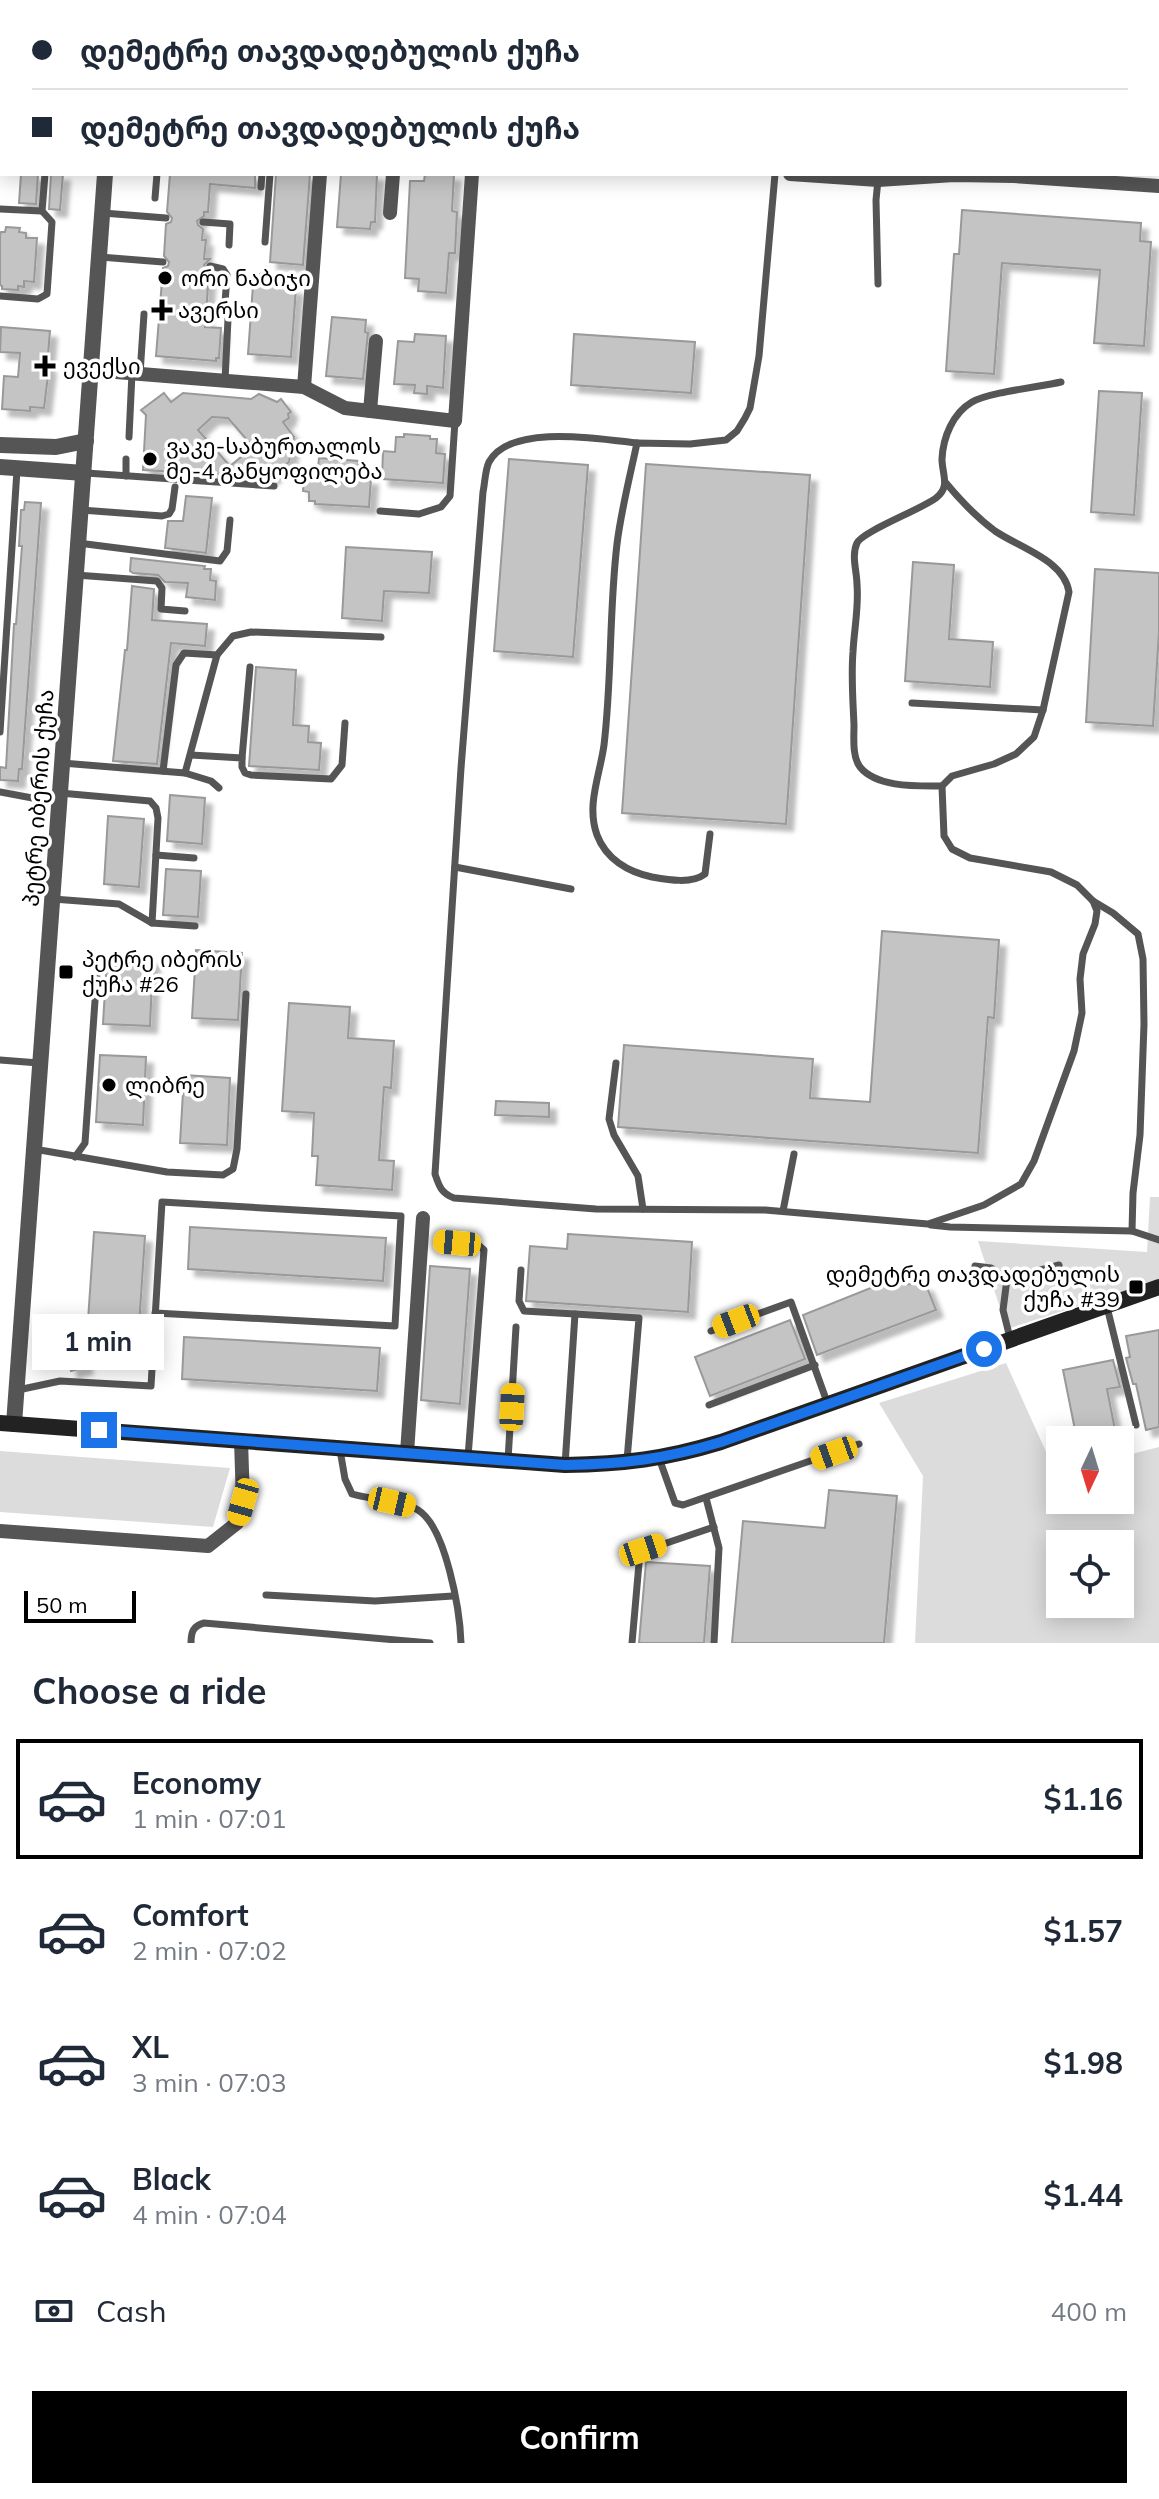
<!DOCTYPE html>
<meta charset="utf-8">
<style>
body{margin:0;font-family:Mulish,"Noto Sans Georgian",sans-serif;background:#f2f2f3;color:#1f2937;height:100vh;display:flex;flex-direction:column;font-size:30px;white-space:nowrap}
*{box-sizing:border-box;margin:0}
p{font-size:26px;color:#747a83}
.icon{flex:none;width:44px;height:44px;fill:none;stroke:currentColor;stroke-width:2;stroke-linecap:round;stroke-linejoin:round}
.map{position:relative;height:1643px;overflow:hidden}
.drawer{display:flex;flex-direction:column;background:#fff;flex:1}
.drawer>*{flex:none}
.hud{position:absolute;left:0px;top:0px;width:1160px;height:176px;box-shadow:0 4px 20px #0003;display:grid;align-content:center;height:176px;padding:0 32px;background:#fff}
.needle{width:52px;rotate:184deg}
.controls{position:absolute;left:1046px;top:1426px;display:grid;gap:16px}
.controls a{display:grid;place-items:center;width:88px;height:88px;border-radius:0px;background:#fff;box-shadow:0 4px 20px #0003;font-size:40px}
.scale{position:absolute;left:24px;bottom:20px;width:112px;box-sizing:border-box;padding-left:8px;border:4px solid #000;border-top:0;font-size:22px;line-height:28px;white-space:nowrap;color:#000;-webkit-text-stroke:6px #fff;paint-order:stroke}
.end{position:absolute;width:36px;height:36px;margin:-18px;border:10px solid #1a73e8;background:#fff;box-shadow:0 0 0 4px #fff}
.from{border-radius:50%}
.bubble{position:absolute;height:56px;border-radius:0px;background:#fff;box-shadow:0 4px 20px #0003;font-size:26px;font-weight:700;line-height:56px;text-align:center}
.car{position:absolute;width:24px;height:48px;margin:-24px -12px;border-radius:10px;box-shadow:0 0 6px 2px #0007;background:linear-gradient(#f5c518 24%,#345 0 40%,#f5c518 0 76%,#345 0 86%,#f5c518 0)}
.hud b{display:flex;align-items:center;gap:28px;height:76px;font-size:30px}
.hud b+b{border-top:2px solid #e0e1e3}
.hud i{width:20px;height:20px;background:#1f2937}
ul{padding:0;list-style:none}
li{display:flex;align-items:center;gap:24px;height:120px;margin:0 16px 12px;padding:0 16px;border:4px solid transparent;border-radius:0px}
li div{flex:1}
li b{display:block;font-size:30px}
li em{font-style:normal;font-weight:700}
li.selected{border-color:#000}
li>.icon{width:72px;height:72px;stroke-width:1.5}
h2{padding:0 32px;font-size:36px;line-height:96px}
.pay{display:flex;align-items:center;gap:20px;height:88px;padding:0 32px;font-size:30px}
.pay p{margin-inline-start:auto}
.button{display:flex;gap:16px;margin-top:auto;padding:16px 32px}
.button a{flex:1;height:92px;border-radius:0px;background:#000;color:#fff;font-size:32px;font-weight:700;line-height:92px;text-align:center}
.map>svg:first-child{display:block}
.green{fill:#dcdcdc;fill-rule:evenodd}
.building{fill:#c4c4c4;stroke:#999;stroke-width:2;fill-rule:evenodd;filter:url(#shadow)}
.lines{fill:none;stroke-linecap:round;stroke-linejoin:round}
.service{stroke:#555;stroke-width:7}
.minor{stroke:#555;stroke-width:14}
.tertiary{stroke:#555;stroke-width:16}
.secondary{stroke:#222;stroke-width:16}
.route{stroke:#1a73e8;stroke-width:10}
.poi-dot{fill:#000;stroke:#fff;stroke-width:3}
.labels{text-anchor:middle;stroke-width:7;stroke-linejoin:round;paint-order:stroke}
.poi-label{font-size:22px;fill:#000;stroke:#fff;text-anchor:start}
.street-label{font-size:22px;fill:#000;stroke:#fff}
</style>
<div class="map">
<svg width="1159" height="1643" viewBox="0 0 1159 1643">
<defs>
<filter id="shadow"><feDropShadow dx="7" dy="7" stdDeviation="2" flood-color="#0004"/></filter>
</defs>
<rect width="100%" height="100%" fill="#fff"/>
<g class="green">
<polygon points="428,0 1024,0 427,2"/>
<polygon points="1150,1197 1159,1197 1159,1280 1007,1329 978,1241 1147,1252"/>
<path d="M 1006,1363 L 1056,1474 L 1060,1474 L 1060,1500 L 1120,1500 L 1120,1457 L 1159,1447 L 1159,1643 L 915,1643 L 923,1476 L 879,1403 ZM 1060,1544 L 1120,1544 L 1120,1604 L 1060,1604 Z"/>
<polygon points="0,1451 230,1468 213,1527 0,1512"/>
</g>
<g class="building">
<polygon points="21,174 38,174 36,204 19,203"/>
<polygon points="51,174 63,174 60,210 49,209"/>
<polygon points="170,174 255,174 255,188 210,184 208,212 204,212 204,216 197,221 198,225 203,229 202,240 206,240 204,259 210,259 204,265 209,273 205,327 221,328 219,358 216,358 216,361 156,356 163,268 168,266 169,262 164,256 166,224 171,222 172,218 167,212"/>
<polygon points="276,174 310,174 303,265 270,262"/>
<polygon points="341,174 377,174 375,222 371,222 370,229 337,227"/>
<polygon points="425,174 454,174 452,211 457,212 455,253 449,253 446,293 418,291 419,279 405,278 410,181 424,181"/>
<polygon points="962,210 1141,223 1140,241 1151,242 1144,346 1094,343 1100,270 1002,263 994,374 946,371 954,254 959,254"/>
<polygon points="6,227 20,228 19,232 26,233 26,238 37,238 34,282 24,281 24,287 18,286 18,290 2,289 2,286 0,285 0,235 1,232 5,232"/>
<polygon points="253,285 296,288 291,357 248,354"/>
<polygon points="332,317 366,320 365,332 368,333 363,379 326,376"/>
<polygon points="1,327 50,331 47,367 49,367 44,408 30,407 30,411 2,409 4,376 18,377 20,353 0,352"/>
<polygon points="415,334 446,336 443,388 427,386 427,394 414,393 415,385 394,384 398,341 414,342"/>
<polygon points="574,334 695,342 691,393 571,385"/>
<polygon points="1099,391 1142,393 1134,515 1091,512"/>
<path d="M 164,393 L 171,402 L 183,393 L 251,399 L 259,394 L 277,402 L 281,399 L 291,412 L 288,414 L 289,418 L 283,422 L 294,437 L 289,462 L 268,479 L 264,477 L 143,470 L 146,415 L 141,410 ZM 212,417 L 228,418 L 253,447 L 230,466 L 198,430 Z"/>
<polygon points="404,434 430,436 430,439 437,439 436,453 445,454 443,483 382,479 383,451 395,452 396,437 404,437"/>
<polygon points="319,458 359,461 358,478 371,478 369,507 315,504 315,501 309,501 309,492 303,491 304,476 317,477"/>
<polygon points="509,459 588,465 573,657 494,651"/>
<polygon points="646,464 810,475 786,824 622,813"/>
<polygon points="186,496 212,498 206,553 165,548 168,521 183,521"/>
<polygon points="25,502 41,503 22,769 19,769 18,781 0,780 0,767 6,768 14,624 16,624 22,546 19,546 21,510 24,510"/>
<polygon points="346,547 432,552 429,593 384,591 382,621 342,618"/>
<polygon points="131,558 205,566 204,569 211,569 210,580 216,581 215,600 186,597 188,583 165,582 158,575 133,573 130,571"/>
<polygon points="913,562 954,565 949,639 993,642 990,687 905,681"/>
<polygon points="1095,569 1159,573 1159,632 1153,726 1086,722"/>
<polygon points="132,586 154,589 152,620 207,624 205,646 171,643 157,764 113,761 125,650 127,650"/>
<polygon points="256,667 296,670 293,725 309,726 308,742 321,743 319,770 249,766"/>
<polygon points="170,795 205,798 202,844 167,841"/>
<polygon points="108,816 144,819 139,887 104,884"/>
<polygon points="166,869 201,871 198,917 163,915"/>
<polygon points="882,931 999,940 994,1018 988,1017 978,1153 618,1127 624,1045 813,1059 810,1098 870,1102"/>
<polygon points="196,950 242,953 238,1020 192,1018"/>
<polygon points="107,956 153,959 150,1026 103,1024"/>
<polygon points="289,1003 350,1007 348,1038 394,1041 391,1088 384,1087 379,1160 394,1161 392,1190 316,1185 318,1156 312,1156 314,1113 282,1111"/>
<polygon points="100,1055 146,1057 143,1125 96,1122"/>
<polygon points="184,1075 230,1078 227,1145 180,1143"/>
<polygon points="496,1101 549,1103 549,1117 495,1115"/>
<polygon points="190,1227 386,1238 383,1281 188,1269"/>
<polygon points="94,1232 145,1236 137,1356 82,1352 86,1367 71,1371 65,1347 63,1347 64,1333 87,1335"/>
<polygon points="568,1234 692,1242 688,1312 526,1301 530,1246 567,1249"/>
<polygon points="430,1266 470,1269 460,1404 421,1400"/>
<polygon points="883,1283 926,1285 936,1310 817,1355 803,1315"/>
<polygon points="790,1320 805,1359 710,1396 695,1357"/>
<polygon points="1159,1330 1159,1427 1146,1430 1136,1384 1133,1384 1126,1358 1130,1357 1126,1336"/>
<polygon points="184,1337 380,1348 377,1391 182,1379"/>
<polygon points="1113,1360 1120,1387 1107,1389 1117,1440 1077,1440 1063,1370"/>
<polygon points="829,1490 897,1496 884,1643 732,1643 743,1521 825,1528"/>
<polygon points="646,1562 710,1566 704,1643 639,1643"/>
</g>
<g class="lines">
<g class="service">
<polyline points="1008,0 1008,2"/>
<polyline points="30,2 30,0"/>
<polyline points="172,2 172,0"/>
<polyline points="249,2 249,0"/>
<polyline points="879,2 879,0"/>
<polyline points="1039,2 1039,0"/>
<polyline points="0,120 2,122"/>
<polyline points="0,132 2,132"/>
<polyline points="878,180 876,200 878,284"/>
<polyline points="261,187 262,174"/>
<polyline points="155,198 157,174"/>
<polyline points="0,209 42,211"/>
<polyline points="103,213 166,218"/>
<polyline points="203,222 230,224 229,245"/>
<polyline points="265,242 270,174"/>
<polyline points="100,257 163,262"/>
<polyline points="210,266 223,269 227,275 225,303"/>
<polyline points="262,276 312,280"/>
<polyline points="0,296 38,299 47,294 52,222 42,211 45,174"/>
<polyline points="140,374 144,314"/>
<polyline points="225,380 228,319"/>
<polyline points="129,437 132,373"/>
<path d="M 637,443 C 601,439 510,423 489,462 C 485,470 485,483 483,492 L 461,768 L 435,1174 C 439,1186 441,1193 454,1198 L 596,1209 L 765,1210 L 928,1224 L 984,1205 L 1021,1184 L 1034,1161 L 1074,1051 L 1082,1013 L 1080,979 L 1083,954 L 1095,924 L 1097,911 L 1093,901 L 1077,885 L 1051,872 L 970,858 L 952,849 L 944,836 L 942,786 C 918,786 877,788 860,767 C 852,756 854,738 854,725 C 853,701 851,676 853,652 C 854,630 859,607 857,585 C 857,571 851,556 857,543 C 863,531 920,510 936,498 C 951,486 942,475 942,459 C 943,437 953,413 972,402 C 990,392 1039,387 1061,382"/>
<polyline points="86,473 274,486"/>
<polyline points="126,476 126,459"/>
<polyline points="81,510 162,516 169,514 172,509 175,487"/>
<polyline points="380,511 419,514 441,507 450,496 455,421"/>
<polyline points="78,543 220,561 227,551 230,520"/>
<polyline points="76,575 157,581 162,588 161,609 185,611"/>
<polyline points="912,703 1043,710"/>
<polyline points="0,732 17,470"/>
<polyline points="191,755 242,758 242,767 245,773 251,775 331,779 342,765 345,723"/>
<polyline points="242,758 250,667"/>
<polyline points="62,763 185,773 217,655 233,636 251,632 381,637"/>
<polyline points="163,771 176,665 184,653 217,655"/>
<polyline points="185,773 211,781 219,788"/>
<path d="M 942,786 L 952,776 L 994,764 L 1016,754 L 1034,737 L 1043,710 L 1069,592 C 1064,560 1020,548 995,531 C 976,517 961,501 946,483"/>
<polyline points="0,792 59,803"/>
<polyline points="60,793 150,801 156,808 158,818 152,923"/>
<path d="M 710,834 L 705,874 C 692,884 669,880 652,877 C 628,872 606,859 597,835 C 586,805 600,775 604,745 C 612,679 609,611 617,544 C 621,511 630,476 637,443 L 690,444 L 726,440 L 737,431 L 745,418 L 750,408 L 759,356 L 775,174"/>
<polyline points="156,855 194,858"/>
<polyline points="455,867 571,889"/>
<polyline points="53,899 119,904 152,923 195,926"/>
<polyline points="1093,901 1113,913 1138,934 1143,959 1144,1024 1140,1135 1133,1193 1132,1231"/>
<polyline points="0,1060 39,1063"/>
<polyline points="616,1063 609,1119 614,1135 638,1176 643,1209"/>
<polyline points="34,1149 167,1172 223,1175 233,1169 237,1149 246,994"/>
<polyline points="75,1157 85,1143 98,958"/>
<polyline points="783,1211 794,1154"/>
<polyline points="931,1225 950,1227 1132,1231 1159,1240"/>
<polyline points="437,1241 477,1244 484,1250 468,1457"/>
<polyline points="975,1266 991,1268 1007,1279"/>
<polyline points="521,1270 519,1301 524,1311 575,1314"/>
<polyline points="1107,1307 1136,1425"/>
<polyline points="711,1331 791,1302 827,1402"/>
<polyline points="1010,1338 1003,1310 1007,1279 1059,1265"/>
<polyline points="18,1390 60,1381 151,1386 162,1202 401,1216 395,1326 155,1313"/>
<polyline points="709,1405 815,1365"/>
<path d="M 340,1450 L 345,1479 L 352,1494 C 372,1500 400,1499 418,1510 C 446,1527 460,1611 461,1643"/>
<polyline points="659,1458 675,1503 683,1505 859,1444"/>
<polyline points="508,1460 516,1327"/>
<polyline points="565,1465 575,1314 639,1318 627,1460"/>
<polyline points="706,1498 719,1548 714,1643"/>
<polyline points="266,1595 375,1601 453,1596"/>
<path d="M 191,1643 C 191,1632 193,1626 204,1623 L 430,1643"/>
<polyline points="632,1643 640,1552 714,1527"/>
</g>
<g class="minor">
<polyline points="790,174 878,180 954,175 1014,176 1159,186"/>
<polyline points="390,213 393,174"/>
<polyline points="91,370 304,387 345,408 455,421 472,174"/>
<polyline points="304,387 320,174"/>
<polyline points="370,411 376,341"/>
<polyline points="407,1453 423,1218"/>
<polyline points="0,1531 208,1546 237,1523 243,1502 241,1440"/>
</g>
<g class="tertiary">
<polyline points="118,2 118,0"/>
<polyline points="0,445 56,447 86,441"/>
<polyline points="0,467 84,473"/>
<polyline points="14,1424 105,174"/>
</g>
<path class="secondary" d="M 0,1423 L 565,1465 C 624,1464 665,1459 721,1442 L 1159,1287"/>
</g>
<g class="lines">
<path class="route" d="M 99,1430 L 565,1465 C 624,1464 665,1459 721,1442 L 984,1349"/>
</g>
<g class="poi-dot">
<circle cx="165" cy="278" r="8"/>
<path d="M158 298h8v8h8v8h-8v8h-8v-8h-8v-8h8z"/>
<path d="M41 354h8v8h8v8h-8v8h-8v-8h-8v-8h8z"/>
<circle cx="150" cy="459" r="8"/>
<rect x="58" y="964" width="16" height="16" rx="4"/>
<circle cx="109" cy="1085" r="8"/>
<rect x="1128" y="1279" width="16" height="16" rx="4"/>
</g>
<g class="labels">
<g class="poi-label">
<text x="181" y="286">ორი ნაბიჯი</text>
<text x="178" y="318">ავერსი</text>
<text x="63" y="374">ევექსი</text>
<text x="166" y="454">ვაკე-საბურთალოს<tspan x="166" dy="25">მე-4 განყოფილება</tspan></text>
<text x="82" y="967">პეტრე იბერის<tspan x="82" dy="25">ქუჩა #26</tspan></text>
<text x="125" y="1093">ლიბრე</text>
<text x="1120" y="1282" text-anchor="end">დემეტრე თავდადებულის<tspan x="1120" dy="25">ქუჩა #39</tspan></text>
</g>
<g class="street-label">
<text transform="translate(38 798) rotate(-86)" y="8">პეტრე იბერის ქუჩა</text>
</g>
</g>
</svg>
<div class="controls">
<a><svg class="needle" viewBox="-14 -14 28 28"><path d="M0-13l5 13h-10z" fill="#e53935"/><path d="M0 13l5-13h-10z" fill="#747a83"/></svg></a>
<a><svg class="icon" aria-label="locate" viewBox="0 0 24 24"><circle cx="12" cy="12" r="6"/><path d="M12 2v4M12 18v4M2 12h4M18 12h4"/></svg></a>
</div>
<div class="scale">50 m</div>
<i class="end from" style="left:984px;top:1349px"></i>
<i class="end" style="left:99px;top:1430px"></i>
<div class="bubble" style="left:32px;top:1314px;width:132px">1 min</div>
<i class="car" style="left:457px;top:1243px;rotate:275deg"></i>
<i class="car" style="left:736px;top:1321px;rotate:249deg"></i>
<i class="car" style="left:512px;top:1407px;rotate:3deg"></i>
<i class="car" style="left:834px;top:1453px;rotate:250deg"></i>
<i class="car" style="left:243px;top:1502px;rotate:196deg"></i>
<i class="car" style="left:392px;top:1502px;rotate:103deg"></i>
<i class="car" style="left:643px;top:1550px;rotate:72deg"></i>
<div class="hud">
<b><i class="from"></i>დემეტრე თავდადებულის ქუჩა</b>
<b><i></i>დემეტრე თავდადებულის ქუჩა</b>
</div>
</div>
<section class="drawer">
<h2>Choose a ride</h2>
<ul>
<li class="selected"><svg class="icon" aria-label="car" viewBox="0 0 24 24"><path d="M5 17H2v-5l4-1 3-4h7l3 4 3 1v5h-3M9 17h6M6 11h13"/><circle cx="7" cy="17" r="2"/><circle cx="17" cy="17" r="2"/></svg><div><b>Economy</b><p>1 min · 07:01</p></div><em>$1.16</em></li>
<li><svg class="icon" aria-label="car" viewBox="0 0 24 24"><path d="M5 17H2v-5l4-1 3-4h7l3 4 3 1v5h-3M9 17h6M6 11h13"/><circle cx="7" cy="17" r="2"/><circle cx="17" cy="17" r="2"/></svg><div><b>Comfort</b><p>2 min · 07:02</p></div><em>$1.57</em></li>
<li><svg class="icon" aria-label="car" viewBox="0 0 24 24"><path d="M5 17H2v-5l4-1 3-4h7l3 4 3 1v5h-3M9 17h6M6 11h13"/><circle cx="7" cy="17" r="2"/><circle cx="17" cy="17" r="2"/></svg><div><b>XL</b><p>3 min · 07:03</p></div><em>$1.98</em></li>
<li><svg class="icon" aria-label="car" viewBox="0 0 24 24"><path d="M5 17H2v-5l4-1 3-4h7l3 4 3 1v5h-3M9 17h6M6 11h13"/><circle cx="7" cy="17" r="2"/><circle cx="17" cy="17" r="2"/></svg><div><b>Black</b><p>4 min · 07:04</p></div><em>$1.44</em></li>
</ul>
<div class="pay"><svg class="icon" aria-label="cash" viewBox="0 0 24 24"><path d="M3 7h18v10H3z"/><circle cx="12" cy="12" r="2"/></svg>Cash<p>400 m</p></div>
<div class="button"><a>Confirm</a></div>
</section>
